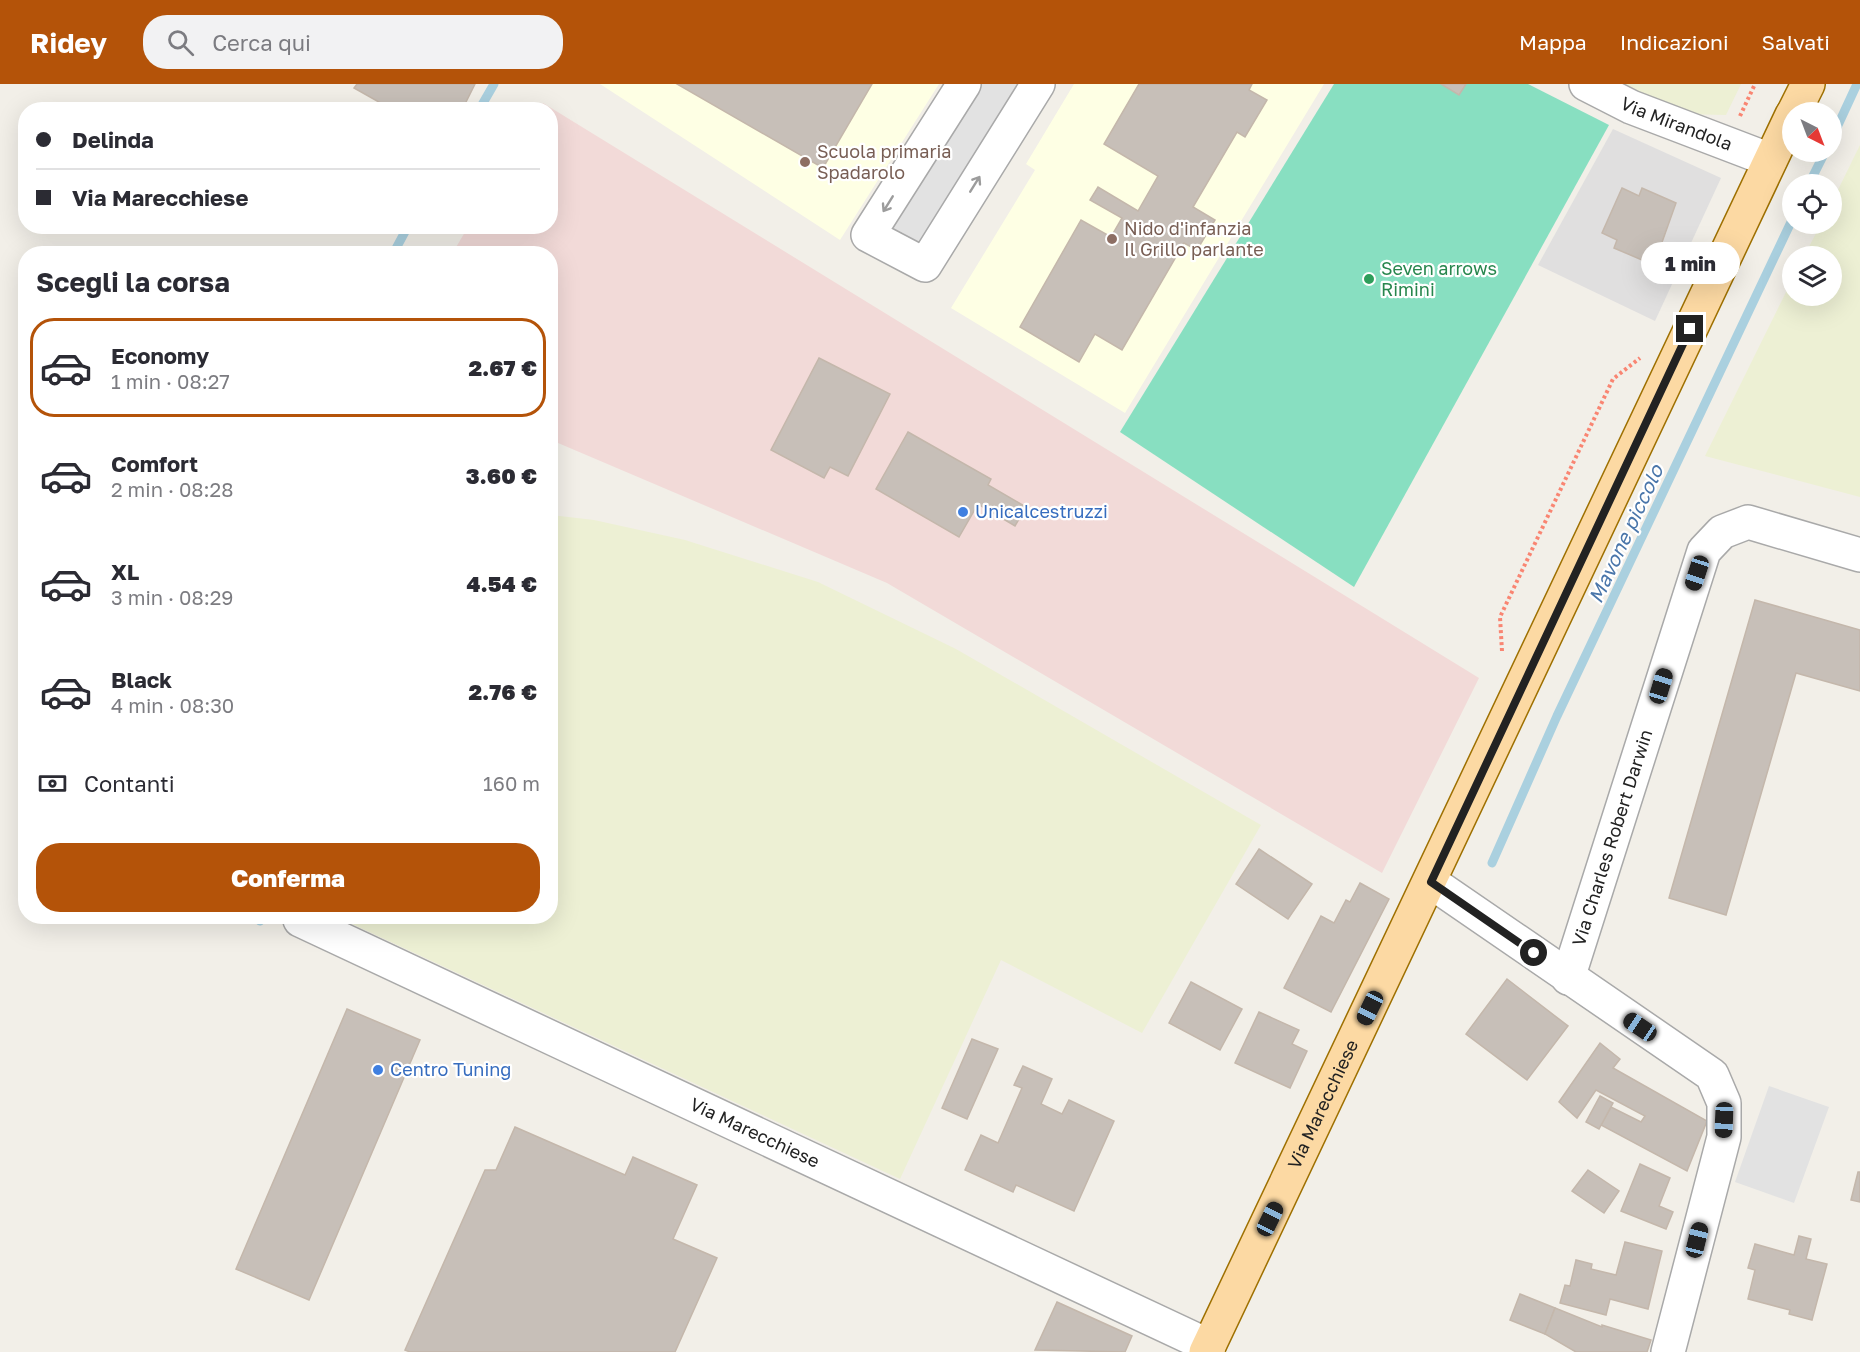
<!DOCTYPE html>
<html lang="it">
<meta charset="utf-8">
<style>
body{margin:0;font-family:"Golos Text",sans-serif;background:#f2f2f3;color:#2b2b33;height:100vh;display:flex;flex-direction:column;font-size:22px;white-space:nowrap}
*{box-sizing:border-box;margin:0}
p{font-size:20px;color:#7c7c81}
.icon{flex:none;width:33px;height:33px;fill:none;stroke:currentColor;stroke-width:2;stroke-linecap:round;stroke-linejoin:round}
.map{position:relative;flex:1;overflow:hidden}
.drawer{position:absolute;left:18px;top:162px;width:540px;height:678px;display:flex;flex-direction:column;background:#fff;border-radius:24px;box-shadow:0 6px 24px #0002}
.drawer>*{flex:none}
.hud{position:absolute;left:18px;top:18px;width:540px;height:132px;border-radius:24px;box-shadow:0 6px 24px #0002;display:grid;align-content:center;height:132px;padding:0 18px;background:#fff}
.needle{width:39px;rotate:138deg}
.controls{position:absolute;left:1782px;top:18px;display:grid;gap:12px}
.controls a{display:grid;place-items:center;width:60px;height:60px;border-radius:50%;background:#fff;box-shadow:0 6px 24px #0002;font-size:30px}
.end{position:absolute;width:27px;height:27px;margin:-14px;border:8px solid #222;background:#fff;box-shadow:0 0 0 3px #fff}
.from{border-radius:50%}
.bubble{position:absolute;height:42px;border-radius:21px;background:#fff;box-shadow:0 6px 24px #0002;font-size:20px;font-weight:800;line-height:42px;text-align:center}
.car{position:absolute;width:18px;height:36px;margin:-18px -9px;border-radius:8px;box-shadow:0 0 4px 2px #0007;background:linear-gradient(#222 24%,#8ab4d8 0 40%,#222 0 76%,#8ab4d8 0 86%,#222 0)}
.hud b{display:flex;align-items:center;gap:21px;height:57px;font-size:22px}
.hud b+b{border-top:2px solid #e1e1e2}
.hud i{width:15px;height:15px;background:#2b2b33}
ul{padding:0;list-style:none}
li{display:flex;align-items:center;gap:18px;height:99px;margin:0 12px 9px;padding:0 6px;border:3px solid transparent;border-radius:24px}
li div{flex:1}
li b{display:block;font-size:22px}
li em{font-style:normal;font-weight:800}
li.current{border-color:#b45309}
li>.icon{width:54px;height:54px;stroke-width:1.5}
h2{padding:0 18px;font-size:27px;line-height:72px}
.pay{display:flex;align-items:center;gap:15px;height:66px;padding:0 18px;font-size:22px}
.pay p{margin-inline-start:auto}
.button{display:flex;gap:12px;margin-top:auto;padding:12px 18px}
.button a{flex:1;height:69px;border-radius:24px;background:#b45309;color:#fff;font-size:24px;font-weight:800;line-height:69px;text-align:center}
header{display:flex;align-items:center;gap:36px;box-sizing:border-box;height:84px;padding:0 30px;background:#b45309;color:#fff}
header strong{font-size:28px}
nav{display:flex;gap:33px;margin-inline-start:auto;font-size:21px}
.search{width:420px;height:54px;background:#f2f2f3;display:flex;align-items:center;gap:15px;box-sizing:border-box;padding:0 21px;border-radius:24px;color:#7c7c81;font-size:22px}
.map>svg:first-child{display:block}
.residential{fill:#e0dfdf}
.commercial{fill:#f2dad8}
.education{fill:#feffe4}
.farmland{fill:#edf0d4}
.pitch{fill:#88dfc1}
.parking{fill:#e2e2e2}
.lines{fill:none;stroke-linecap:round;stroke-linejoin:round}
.stream{stroke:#aad0df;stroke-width:9}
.building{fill:#c7bfb8;stroke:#c4b7ab;stroke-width:1.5}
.minor-casing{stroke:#a9a9a9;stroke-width:36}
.major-casing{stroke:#9e7001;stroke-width:36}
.path{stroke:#f98572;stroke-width:4;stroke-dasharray:3 3;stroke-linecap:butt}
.minor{stroke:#fff;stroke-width:33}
.major{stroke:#fcd9a3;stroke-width:33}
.oneway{stroke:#9c9c9c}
.route{stroke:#222;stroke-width:8}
.education-dot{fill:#8d6e63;stroke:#fff;stroke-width:2}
.leisure-dot{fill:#2e9e5b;stroke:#fff;stroke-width:2}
.shop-dot{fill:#3f7fe0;stroke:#fff;stroke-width:2}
.labels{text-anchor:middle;stroke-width:4.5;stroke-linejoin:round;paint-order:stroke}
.street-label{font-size:18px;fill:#222;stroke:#fff}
.education-label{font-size:18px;fill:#785e54;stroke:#fff;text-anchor:start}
.leisure-label{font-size:18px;fill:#27864d;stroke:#fff;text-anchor:start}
.shop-label{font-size:18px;fill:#366cbe;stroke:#fff;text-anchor:start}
.water-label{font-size:20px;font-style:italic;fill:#4a76aa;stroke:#fff}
</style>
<header>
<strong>Ridey</strong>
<div class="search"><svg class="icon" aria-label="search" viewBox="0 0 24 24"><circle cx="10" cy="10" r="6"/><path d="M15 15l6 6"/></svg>Cerca qui</div>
<nav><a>Mappa</a><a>Indicazioni</a><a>Salvati</a></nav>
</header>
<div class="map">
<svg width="1860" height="1268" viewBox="0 0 1860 1268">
<rect width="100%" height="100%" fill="#f2efe8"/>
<polygon class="residential" points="1613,45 1721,94 1655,237 1538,181"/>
<polygon class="commercial" points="543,19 1479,594 1382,789 887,499 551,356 550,170 452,170 468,143 550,142 550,26 539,25"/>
<g class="education">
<polygon points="600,0 939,0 840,156"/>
<polygon points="1074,0 1324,0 1125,329 951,224 1035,86 1026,80"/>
</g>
<g class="farmland">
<polygon points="1623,0 1741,0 1726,31 1679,30"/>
<polygon points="1860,61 1860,413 1705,372 1792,196 1792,212 1832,212 1832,172 1804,172 1821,140 1832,140 1832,118"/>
<polygon points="551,431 594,436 685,456 818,498 956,565 1261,741 1142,949 1001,876 900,1095 337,833 550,832"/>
</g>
<polygon class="pitch" points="1334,0 1528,0 1609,41 1354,503 1120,348"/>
<g class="parking">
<polygon points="981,0 1029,0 923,167 886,148"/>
<polygon points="1769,1002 1829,1023 1794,1119 1735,1098"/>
</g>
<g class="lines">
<g class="stream">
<polyline points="479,26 494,0"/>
<polyline points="1832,54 1857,0"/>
<polyline points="1809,100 1825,68"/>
<polyline points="393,170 408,142"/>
<polyline points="1492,779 1557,632 1792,136"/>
<polyline points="259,832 260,837"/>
</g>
</g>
<g class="building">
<polygon points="357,0 475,0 462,26 393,26 354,4"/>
<polygon points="677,0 872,0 823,84"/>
<polygon points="1139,0 1252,0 1249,6 1267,16 1245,53 1237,48 1193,123 1215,136 1197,166 1184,159 1122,266 1095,250 1079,278 1020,243 1081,136 1111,153 1122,134 1090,116 1098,103 1138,127 1158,92 1104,60"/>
<polygon points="1441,0 1466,0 1459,11"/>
<polygon points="1622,104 1639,112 1642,104 1676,119 1661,161 1657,160 1649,179 1614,164 1617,156 1602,149"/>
<polygon points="819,274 890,310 848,392 830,383 824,394 771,366"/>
<polygon points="908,348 991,395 988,401 1026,423 1015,442 978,420 959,453 876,405"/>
<polygon points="1755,516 1860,546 1860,607 1796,589 1726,831 1669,814"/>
<polygon points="1259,765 1312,800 1288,835 1236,800"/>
<polygon points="1360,799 1389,815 1331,928 1284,904 1321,832 1334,839 1346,816 1350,818"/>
<polygon points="1507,895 1568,942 1527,996 1466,950"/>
<polygon points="1191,898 1242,925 1220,966 1169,939"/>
<polygon points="347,925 420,956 309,1216 236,1185"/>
<polygon points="1259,928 1299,946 1292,960 1307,967 1290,1004 1235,979"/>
<polygon points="972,955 998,965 967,1035 942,1024"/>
<polygon points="1600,959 1620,975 1613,984 1707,1037 1687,1087 1601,1041 1611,1023 1641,1038 1645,1032 1596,1006 1577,1034 1559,1018"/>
<polygon points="1023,982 1052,995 1041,1020 1062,1030 1069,1016 1114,1037 1074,1127 1016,1101 1013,1108 965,1086 981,1051 998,1059 1022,1004 1014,1001"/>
<polygon points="1600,1012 1613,1019 1599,1045 1586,1038"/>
<polygon points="515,1043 625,1091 633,1073 697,1101 673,1155 717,1174 675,1268 410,1268 405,1266 485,1086 496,1086"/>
<polygon points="1640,1080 1670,1094 1659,1122 1673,1128 1666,1145 1621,1127"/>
<polygon points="1588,1086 1619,1107 1604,1129 1572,1107"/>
<polygon points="1858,1088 1860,1088 1860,1118 1851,1116"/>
<polygon points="1799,1152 1811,1155 1806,1175 1827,1180 1812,1236 1789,1230 1790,1226 1748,1215 1755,1186 1748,1184 1755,1160 1794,1171"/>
<polygon points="1625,1158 1662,1167 1648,1225 1610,1215 1606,1231 1560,1219 1565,1201 1570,1202 1576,1176 1592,1180 1591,1185 1616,1191"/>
<polygon points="1520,1210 1555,1224 1545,1250 1510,1236"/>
<polygon points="1057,1218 1132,1252 1125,1268 1035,1266"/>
<polygon points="1555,1224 1602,1243 1602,1241 1651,1256 1647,1268 1576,1268 1545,1250"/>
</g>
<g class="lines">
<g class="minor-casing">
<g id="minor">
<polyline points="964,0 868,151 925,181 1038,0"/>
<path id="s1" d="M 1586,0 L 1631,23 L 1770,76"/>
<polyline points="1431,798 1712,991 1724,1019 1724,1053 1668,1268"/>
<path id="s2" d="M 300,836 L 1209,1262"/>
<path id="s3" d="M 1568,894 L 1704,467 L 1722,448 L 1748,438 L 1860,471"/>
</g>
</g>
<g class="major-casing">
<g id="major">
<polyline points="1794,28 1808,0"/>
<path id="s4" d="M 1206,1268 L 1792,31"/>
</g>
</g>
<g class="path">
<polyline points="1740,32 1755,0"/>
<polyline points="1502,567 1500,533 1613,295 1640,274"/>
</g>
<use href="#minor" class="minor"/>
<use href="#major" class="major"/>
</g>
<defs><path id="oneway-shaft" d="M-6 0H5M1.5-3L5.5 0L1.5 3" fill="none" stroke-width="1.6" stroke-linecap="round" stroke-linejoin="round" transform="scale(1.5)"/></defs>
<g class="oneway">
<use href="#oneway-shaft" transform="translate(975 100) rotate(-58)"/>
<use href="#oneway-shaft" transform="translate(888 120) rotate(122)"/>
</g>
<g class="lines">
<polyline class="route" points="1534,869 1431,798 1690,245"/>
</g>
<g class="education-dot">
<circle cx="805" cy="78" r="6"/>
<circle cx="1112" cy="155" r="6"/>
</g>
<circle class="leisure-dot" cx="1369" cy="195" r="6"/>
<g class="shop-dot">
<circle cx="963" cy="428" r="6"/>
<circle cx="378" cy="986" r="6"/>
</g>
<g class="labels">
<g class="street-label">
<text dy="6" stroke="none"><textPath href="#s1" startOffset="99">Via Mirandola</textPath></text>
<text dy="6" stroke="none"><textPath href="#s3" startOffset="147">Via Charles Robert Darwin</textPath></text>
<text dy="6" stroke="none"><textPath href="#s4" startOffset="274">Via Marecchiese</textPath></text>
<text dy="6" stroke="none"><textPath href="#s2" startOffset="502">Via Marecchiese</textPath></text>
</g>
<g class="education-label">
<text x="817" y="74">Scuola primaria<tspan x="817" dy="21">Spadarolo</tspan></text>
<text x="1124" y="151">Nido d'infanzia<tspan x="1124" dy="21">Il Grillo parlante</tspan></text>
</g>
<g class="leisure-label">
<text x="1381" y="191">Seven arrows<tspan x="1381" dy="21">Rimini</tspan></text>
</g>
<g class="shop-label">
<text x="975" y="434">Unicalcestruzzi</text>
<text x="390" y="992">Centro Tuning</text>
</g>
<g class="water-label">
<text transform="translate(1626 450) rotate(-65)" y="7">Mavone piccolo</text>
</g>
</g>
</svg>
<div class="controls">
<a><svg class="needle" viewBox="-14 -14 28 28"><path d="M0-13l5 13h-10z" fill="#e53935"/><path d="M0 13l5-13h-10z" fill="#7c7c81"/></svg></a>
<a><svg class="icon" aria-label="locate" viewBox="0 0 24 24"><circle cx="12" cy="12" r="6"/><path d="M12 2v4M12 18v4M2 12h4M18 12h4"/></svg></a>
<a><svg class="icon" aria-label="layers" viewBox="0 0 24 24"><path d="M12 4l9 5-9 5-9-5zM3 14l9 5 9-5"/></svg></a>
</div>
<i class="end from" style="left:1534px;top:869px"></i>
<i class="end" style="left:1690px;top:245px"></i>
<div class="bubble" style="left:1641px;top:158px;width:99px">1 min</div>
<i class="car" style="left:1697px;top:489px;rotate:198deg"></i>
<i class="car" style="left:1661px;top:602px;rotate:17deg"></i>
<i class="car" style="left:1370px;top:924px;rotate:206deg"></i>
<i class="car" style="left:1640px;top:943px;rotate:304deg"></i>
<i class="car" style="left:1724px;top:1036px;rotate:182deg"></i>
<i class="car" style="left:1270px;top:1135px;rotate:26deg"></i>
<i class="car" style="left:1697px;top:1156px;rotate:14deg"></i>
<div class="hud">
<b><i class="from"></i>Delinda</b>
<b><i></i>Via Marecchiese</b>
</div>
<section class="drawer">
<h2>Scegli la corsa</h2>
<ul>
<li class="current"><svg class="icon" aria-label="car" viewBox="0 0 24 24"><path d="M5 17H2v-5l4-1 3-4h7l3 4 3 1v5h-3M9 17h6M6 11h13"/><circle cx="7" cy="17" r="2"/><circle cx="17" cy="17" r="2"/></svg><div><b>Economy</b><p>1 min · 08:27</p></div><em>2.67 €</em></li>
<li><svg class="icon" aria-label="car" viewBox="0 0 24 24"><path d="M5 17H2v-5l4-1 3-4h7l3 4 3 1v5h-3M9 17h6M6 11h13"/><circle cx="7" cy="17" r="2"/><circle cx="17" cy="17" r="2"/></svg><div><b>Comfort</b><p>2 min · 08:28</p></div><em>3.60 €</em></li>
<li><svg class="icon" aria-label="car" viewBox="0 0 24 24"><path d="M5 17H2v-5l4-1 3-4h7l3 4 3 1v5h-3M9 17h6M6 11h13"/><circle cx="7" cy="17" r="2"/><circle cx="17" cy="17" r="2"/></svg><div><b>XL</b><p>3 min · 08:29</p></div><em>4.54 €</em></li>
<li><svg class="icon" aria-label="car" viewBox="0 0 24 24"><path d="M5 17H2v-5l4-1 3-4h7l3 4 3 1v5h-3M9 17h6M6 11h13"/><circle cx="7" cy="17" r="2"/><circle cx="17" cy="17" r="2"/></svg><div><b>Black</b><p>4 min · 08:30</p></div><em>2.76 €</em></li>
</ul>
<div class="pay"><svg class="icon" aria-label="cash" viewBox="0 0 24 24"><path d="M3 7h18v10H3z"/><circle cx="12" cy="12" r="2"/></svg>Contanti<p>160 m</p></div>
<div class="button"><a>Conferma</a></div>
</section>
</div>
